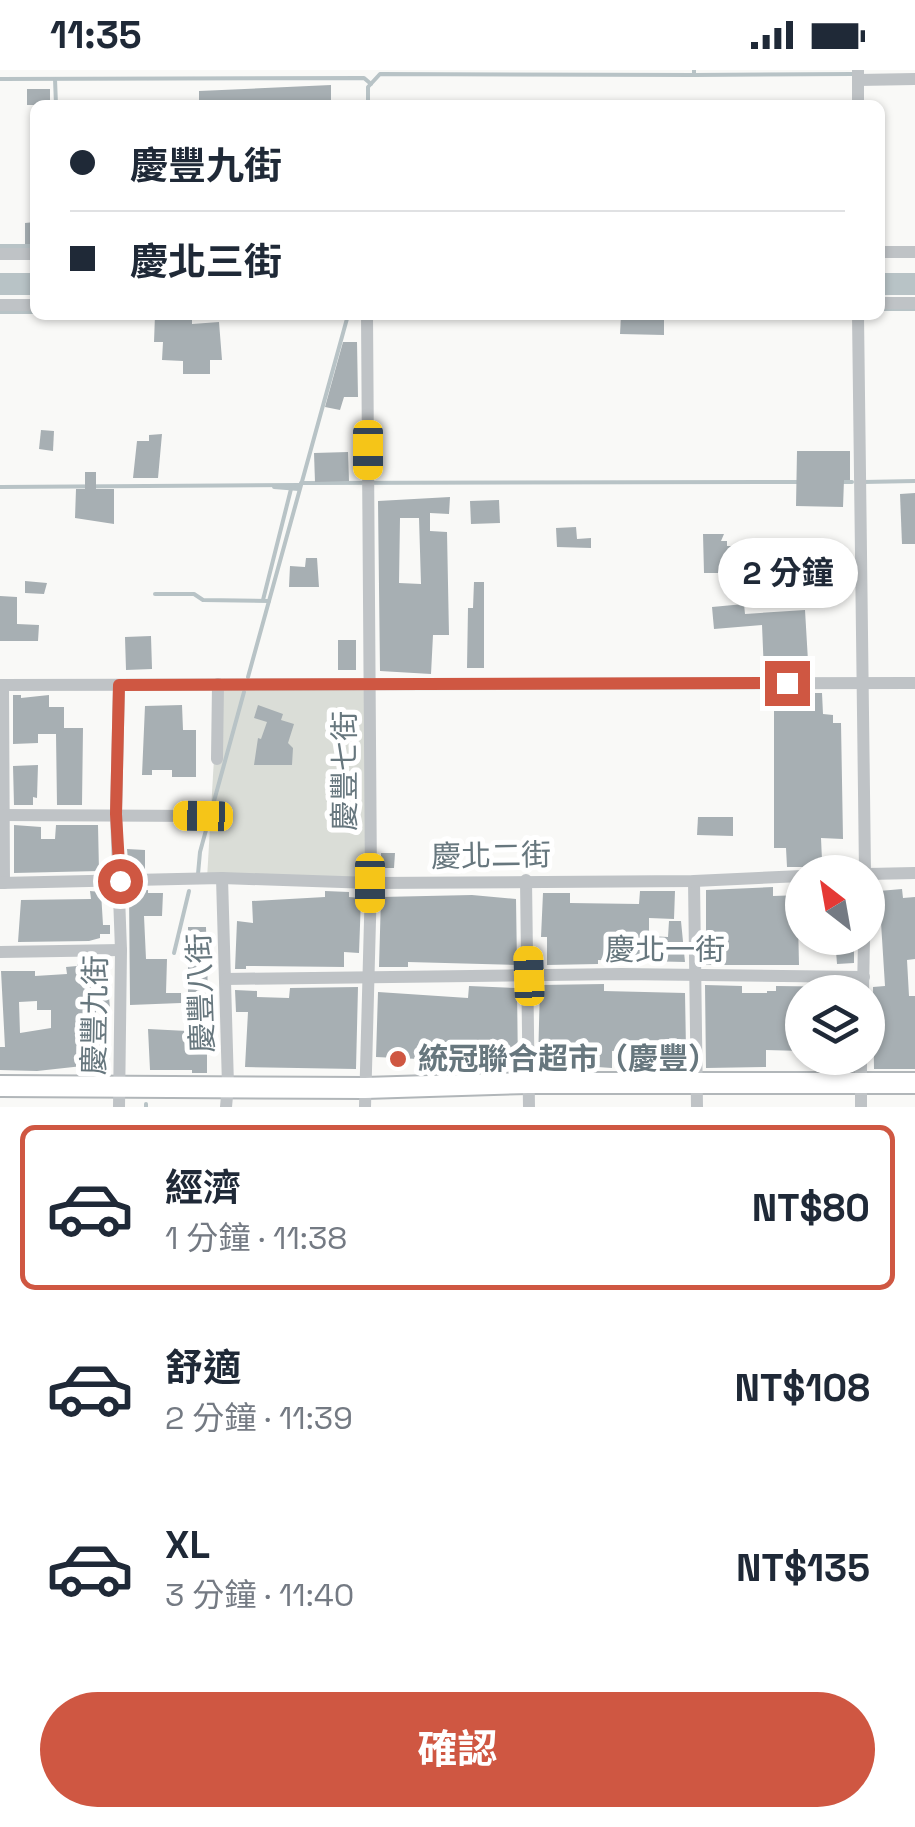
<!DOCTYPE html>
<html lang="zh-TW">
<meta charset="utf-8">
<style>
body{margin:0;font-family:"Space Grotesk","Noto Sans TC",sans-serif;background:#f2f2f3;color:#1f2937;height:100vh;display:flex;flex-direction:column;font-size:38px;white-space:nowrap}
*{box-sizing:border-box;margin:0}
p{font-size:32px;color:#747a83}
.icon{flex:none;width:55px;height:55px;fill:none;stroke:currentColor;stroke-width:2;stroke-linecap:round;stroke-linejoin:round}
.map{position:relative;height:1037px;overflow:hidden}
.drawer{display:flex;flex-direction:column;background:#fff;flex:1}
.drawer>*{flex:none}
.guide{position:absolute;left:30px;top:30px;width:855px;height:220px;border-radius:15px;box-shadow:0 2px 8px #0004;display:grid;align-content:center;height:220px;padding:0 40px;background:#fff}
.needle{width:65px;rotate:329deg}
.controls{position:absolute;left:785px;top:785px;display:grid;gap:20px}
.controls a{display:grid;place-items:center;width:100px;height:100px;border-radius:50%;background:#fff;box-shadow:0 2px 8px #0004;font-size:50px}
.end{position:absolute;width:45px;height:45px;margin:-22px;border:12px solid #cf5742;background:#fff;box-shadow:0 0 0 5px #fff}
.from{border-radius:50%}
.bubble{position:absolute;height:70px;border-radius:35px;background:#fff;box-shadow:0 2px 8px #0004;font-size:32px;font-weight:700;line-height:70px;text-align:center}
.car{position:absolute;width:30px;height:60px;margin:-30px -15px;border-radius:12px;box-shadow:0 0 8px 2px #0007;background:linear-gradient(#f5c518 24%,#345 0 40%,#f5c518 0 76%,#345 0 86%,#f5c518 0)}
.guide b{display:flex;align-items:center;gap:35px;height:95px;font-size:38px}
.guide b+b{border-top:2px solid #e0e1e3}
.guide i{width:25px;height:25px;background:#1f2937}
ul{padding:18px 0 0;list-style:none}
li{display:flex;align-items:center;gap:30px;height:165px;margin:0 20px 15px;padding:0 20px;border:5px solid transparent;border-radius:15px}
li div{flex:1}
li b{display:block;font-size:38px}
li em{font-style:normal;font-weight:700}
li.current{border-color:#cf5742}
li>.icon{width:90px;height:90px;stroke-width:1.5}
.primary-button{display:flex;gap:20px;margin-top:auto;padding:20px 40px}
.primary-button a{flex:1;height:115px;border-radius:60px;background:#cf5742;color:#fff;font-size:40px;font-weight:700;line-height:115px;text-align:center}
.status{display:flex;justify-content:space-between;align-items:center;height:70px;padding:0 50px;background:#fff;direction:ltr}
.status svg{height:28px;fill:currentColor}
.map>svg:first-child{display:block}
.green{fill:#daddd7}
.lines{fill:none;stroke-linecap:round;stroke-linejoin:round}
.stream{stroke:#b8c3c6;stroke-width:4}
.river{stroke:#b8c3c6;stroke-width:22}
.building{fill:#a7afb3;fill-rule:evenodd}
.primary-casing{stroke:#b1b6b9;stroke-width:24}
.street{stroke:#bfc3c6;stroke-width:12}
.primary{stroke:#fff;stroke-width:20}
.route{stroke:#cf5742;stroke-width:12}
.poi-dot{fill:#cf5742;stroke:#fff;stroke-width:4}
.labels{text-anchor:middle;stroke-width:10;stroke-linejoin:round;paint-order:stroke}
.street-label{font-size:30px;fill:#67777e;stroke:#fff}
.poi-label{font-size:30px;font-weight:bold;fill:#67777e;stroke:#fff;text-anchor:start}
</style>
<div class="status"><b>11:35</b><svg viewBox="0 0 49 12"><path d="M0 12V9h3v3zM5 12V6h3v6zM10 12V3h3v9zM15 12V0h3v12zM26 1h20v11H26zM47 4h2v5h-2z"/></svg></div>
<div class="map">
<svg width="915" height="1037" viewBox="0 0 915 1037">
<rect width="100%" height="100%" fill="#f9f9f7"/>
<polygon class="green" points="366,613 367,808 207,809 218,619"/>
<g class="lines">
<g class="stream">
<polyline points="694,5 852,4"/>
<polyline points="0,9 364,8 371,14"/>
<polyline points="55,9 56,35"/>
<polyline points="368,35 368,17 380,4 694,5 694,0"/>
<polyline points="0,176 35,176"/>
<polyline points="880,239 915,239"/>
<polyline points="0,242 35,242"/>
<polyline points="840,412 852,412"/>
<polyline points="863,412 915,411"/>
<polyline points="301,413 801,412"/>
<polyline points="0,417 300,415"/>
<polyline points="274,417 299,419"/>
<polyline points="155,524 194,524 203,530 269,531"/>
<polyline points="263,530 291,419"/>
<polyline points="248,607 348,245"/>
<polyline points="198,804 200,782 244,622"/>
<polyline points="174,883 189,821"/>
<polyline points="146,1037 146,1034"/>
</g>
<g class="river">
<polyline points="0,214 35,214"/>
<polyline points="880,214 915,214"/>
</g>
</g>
<g class="building">
<polygon points="331,15 331,35 199,35 199,21"/>
<rect x="27" y="19" width="23" height="16"/>
<polygon points="35,152 35,174 25,174 25,153"/>
<polygon points="155,245 192,245 192,254 219,252 222,290 210,290 210,304 183,304 183,291 162,290 163,272 154,272"/>
<polygon points="621,245 664,246 664,265 620,264"/>
<polygon points="343,272 357,272 358,327 344,327 340,340 325,337"/>
<polygon points="41,360 54,361 53,381 39,379"/>
<polygon points="162,364 158,408 133,408 137,371 149,371 149,365"/>
<polygon points="797,381 850,381 850,410 844,410 843,437 796,436"/>
<polygon points="348,382 349,411 315,412 314,383"/>
<polygon points="85,402 96,402 96,419 114,419 114,454 75,448 76,419 85,419"/>
<polygon points="915,423 915,474 902,474 900,424"/>
<path d="M 450,427 L 449,444 L 430,443 L 430,461 L 447,462 L 449,565 L 433,565 L 431,604 L 380,601 L 378,431 ZM 400,448 L 419,448 L 421,514 L 399,513 Z"/>
<polygon points="499,430 500,453 471,454 470,431"/>
<polygon points="576,457 577,469 591,468 591,478 557,477 556,458"/>
<polygon points="703,464 724,464 721,471 727,471 727,476 731,476 731,497 724,497 724,503 704,503"/>
<polygon points="306,488 317,488 319,517 289,517 290,496 305,497"/>
<polygon points="25,511 47,513 44,524 25,523"/>
<polygon points="474,512 484,512 484,598 467,598 468,538 473,538"/>
<polygon points="0,526 17,527 17,554 39,555 38,571 0,571"/>
<polygon points="744,534 745,544 805,540 808,591 812,591 812,603 764,603 762,555 714,559 712,537"/>
<polygon points="151,566 152,599 126,600 125,567"/>
<rect x="338" y="570" width="18" height="30"/>
<polygon points="774,623 822,623 823,644 833,645 833,653 841,653 843,769 821,768 822,790 847,790 847,802 811,802 806,797 787,797 786,778 774,778"/>
<polygon points="13,625 21,625 21,628 49,625 49,637 64,637 64,658 83,658 82,735 57,735 56,664 38,664 38,673 13,674"/>
<polygon points="182,635 183,660 196,660 196,707 172,707 172,700 152,700 152,705 142,705 145,636"/>
<polygon points="258,635 283,644 281,650 294,654 288,673 293,678 292,695 254,695 258,668 261,669 267,652 254,648"/>
<polygon points="38,695 37,728 33,727 33,735 14,735 13,696"/>
<polygon points="698,747 733,747 733,766 697,765"/>
<polygon points="14,755 41,757 41,769 55,769 56,755 98,755 99,801 14,803"/>
<polygon points="127,779 145,780 145,800 134,800 133,790 128,790"/>
<polygon points="381,783 395,783 394,798 381,798"/>
<polygon points="773,817 773,826 802,825 802,851 798,851 799,895 706,895 706,820"/>
<polygon points="902,819 903,828 915,827 915,889 907,890 909,926 915,926 915,999 874,999 873,917 885,916 879,821"/>
<polygon points="148,820 148,823 163,823 162,846 144,846 146,889 167,889 166,923 181,923 181,933 130,935 129,821"/>
<polygon points="90,821 101,822 103,855 110,855 110,864 100,864 100,868 89,871 18,872 21,830 91,829"/>
<polygon points="325,821 349,822 349,827 361,828 359,883 344,882 344,897 246,896 246,899 235,899 237,851 253,853 252,831 325,827"/>
<polygon points="640,821 675,821 674,849 649,848 649,866 668,867 669,851 681,851 685,892 598,890 598,894 547,895 547,867 541,867 543,823 570,823 570,833 639,834"/>
<polygon points="472,825 516,829 517,895 408,892 408,897 379,897 381,827"/>
<polygon points="188,857 206,857 208,925 188,926"/>
<polygon points="835,868 854,868 854,893 837,894"/>
<path d="M 106,890 L 110,939 L 96,940 L 96,968 L 110,968 L 110,993 L 37,1001 L 0,1000 L 0,977 L 5,977 L 1,901 L 35,901 L 35,906 L 67,904 L 66,897 L 77,896 L 79,891 ZM 37,931 L 37,940 L 51,940 L 51,958 L 20,963 L 19,932 Z"/>
<polygon points="604,914 604,921 685,923 686,980 671,981 673,992 655,991 655,994 638,995 637,980 612,981 612,998 538,993 540,915"/>
<polygon points="705,915 742,916 742,923 767,923 767,921 776,921 776,916 852,917 852,922 802,922 802,981 766,980 766,997 706,998"/>
<polygon points="469,916 517,918 518,1000 418,997 419,989 376,987 378,922 468,928"/>
<polygon points="358,917 356,999 245,997 248,942 236,942 235,920 257,921 257,927 289,928 290,918"/>
<polygon points="148,959 207,962 207,1003 192,1003 192,1000 150,1000"/>
</g>
<g class="lines">
<g class="primary-casing">
<polyline id="primary" points="0,1016 365,1018 528,1013 915,1013"/>
</g>
<g class="street">
<polyline points="858,10 915,9"/>
<polyline points="858,35 858,0"/>
<polyline points="880,182 915,182"/>
<polyline points="0,184 35,184"/>
<polyline points="880,233 915,233"/>
<polyline points="0,235 35,235"/>
<polyline points="858,245 865,802"/>
<polyline points="0,615 915,613"/>
<polyline points="3,615 4,813"/>
<polyline points="119,615 116,744 121,880 119,1037"/>
<polyline points="217,689 218,614"/>
<polyline points="0,745 203,746"/>
<polyline points="868,804 915,803"/>
<polyline points="222,808 228,1015 226,1037"/>
<polyline points="526,810 529,1037"/>
<polyline points="694,811 697,1037"/>
<polyline points="0,813 222,808 371,813 694,811 802,806"/>
<polyline points="0,882 121,880"/>
<polyline points="226,909 621,904 864,907"/>
<polyline points="863,922 864,868"/>
<polyline points="861,988 861,1037"/>
<polyline points="365,1037 371,813 367,245"/>
</g>
<use href="#primary" class="primary"/>
</g>
<g class="lines">
<polyline class="route" points="120,811 116,744 119,615 787,613"/>
</g>
<circle class="poi-dot" cx="398" cy="989" r="10"/>
<g class="labels">
<g class="street-label">
<text transform="translate(345 701) rotate(-90)" y="10">慶豐七街</text>
<text transform="translate(491 786) rotate(-1)" y="10">慶北二街</text>
<text x="665" y="890">慶北一街</text>
<text transform="translate(201 923) rotate(-92)" y="10">慶豐八街</text>
<text transform="translate(95 945) rotate(-89)" y="10">慶豐九街</text>
</g>
<g class="poi-label">
<text x="418" y="999">統冠聯合超市（慶豐）</text>
</g>
</g>
</svg>
<div class="controls">
<a><svg class="needle" viewBox="-14 -14 28 28"><path d="M0-13l5 13h-10z" fill="#e53935"/><path d="M0 13l5-13h-10z" fill="#747a83"/></svg></a>
<a><svg class="icon" aria-label="layers" viewBox="0 0 24 24"><path d="M12 4l9 5-9 5-9-5zM3 14l9 5 9-5"/></svg></a>
</div>
<i class="end from" style="left:120px;top:811px"></i>
<i class="end" style="left:787px;top:613px"></i>
<div class="bubble" style="left:718px;top:468px;width:140px">2 分鐘</div>
<i class="car" style="left:368px;top:380px;rotate:180deg"></i>
<i class="car" style="left:203px;top:746px;rotate:271deg"></i>
<i class="car" style="left:370px;top:813px;rotate:180deg"></i>
<i class="car" style="left:529px;top:906px;rotate:358deg"></i>
<div class="guide">
<b><i class="from"></i>慶豐九街</b>
<b><i></i>慶北三街</b>
</div>
</div>
<section class="drawer">
<ul>
<li class="current"><svg class="icon" aria-label="car" viewBox="0 0 24 24"><path d="M5 17H2v-5l4-1 3-4h7l3 4 3 1v5h-3M9 17h6M6 11h13"/><circle cx="7" cy="17" r="2"/><circle cx="17" cy="17" r="2"/></svg><div><b>經濟</b><p>1 分鐘 · 11:38</p></div><em>NT$80</em></li>
<li><svg class="icon" aria-label="car" viewBox="0 0 24 24"><path d="M5 17H2v-5l4-1 3-4h7l3 4 3 1v5h-3M9 17h6M6 11h13"/><circle cx="7" cy="17" r="2"/><circle cx="17" cy="17" r="2"/></svg><div><b>舒適</b><p>2 分鐘 · 11:39</p></div><em>NT$108</em></li>
<li><svg class="icon" aria-label="car" viewBox="0 0 24 24"><path d="M5 17H2v-5l4-1 3-4h7l3 4 3 1v5h-3M9 17h6M6 11h13"/><circle cx="7" cy="17" r="2"/><circle cx="17" cy="17" r="2"/></svg><div><b>XL</b><p>3 分鐘 · 11:40</p></div><em>NT$135</em></li>
</ul>
<div class="primary-button"><a>確認</a></div>
</section>
